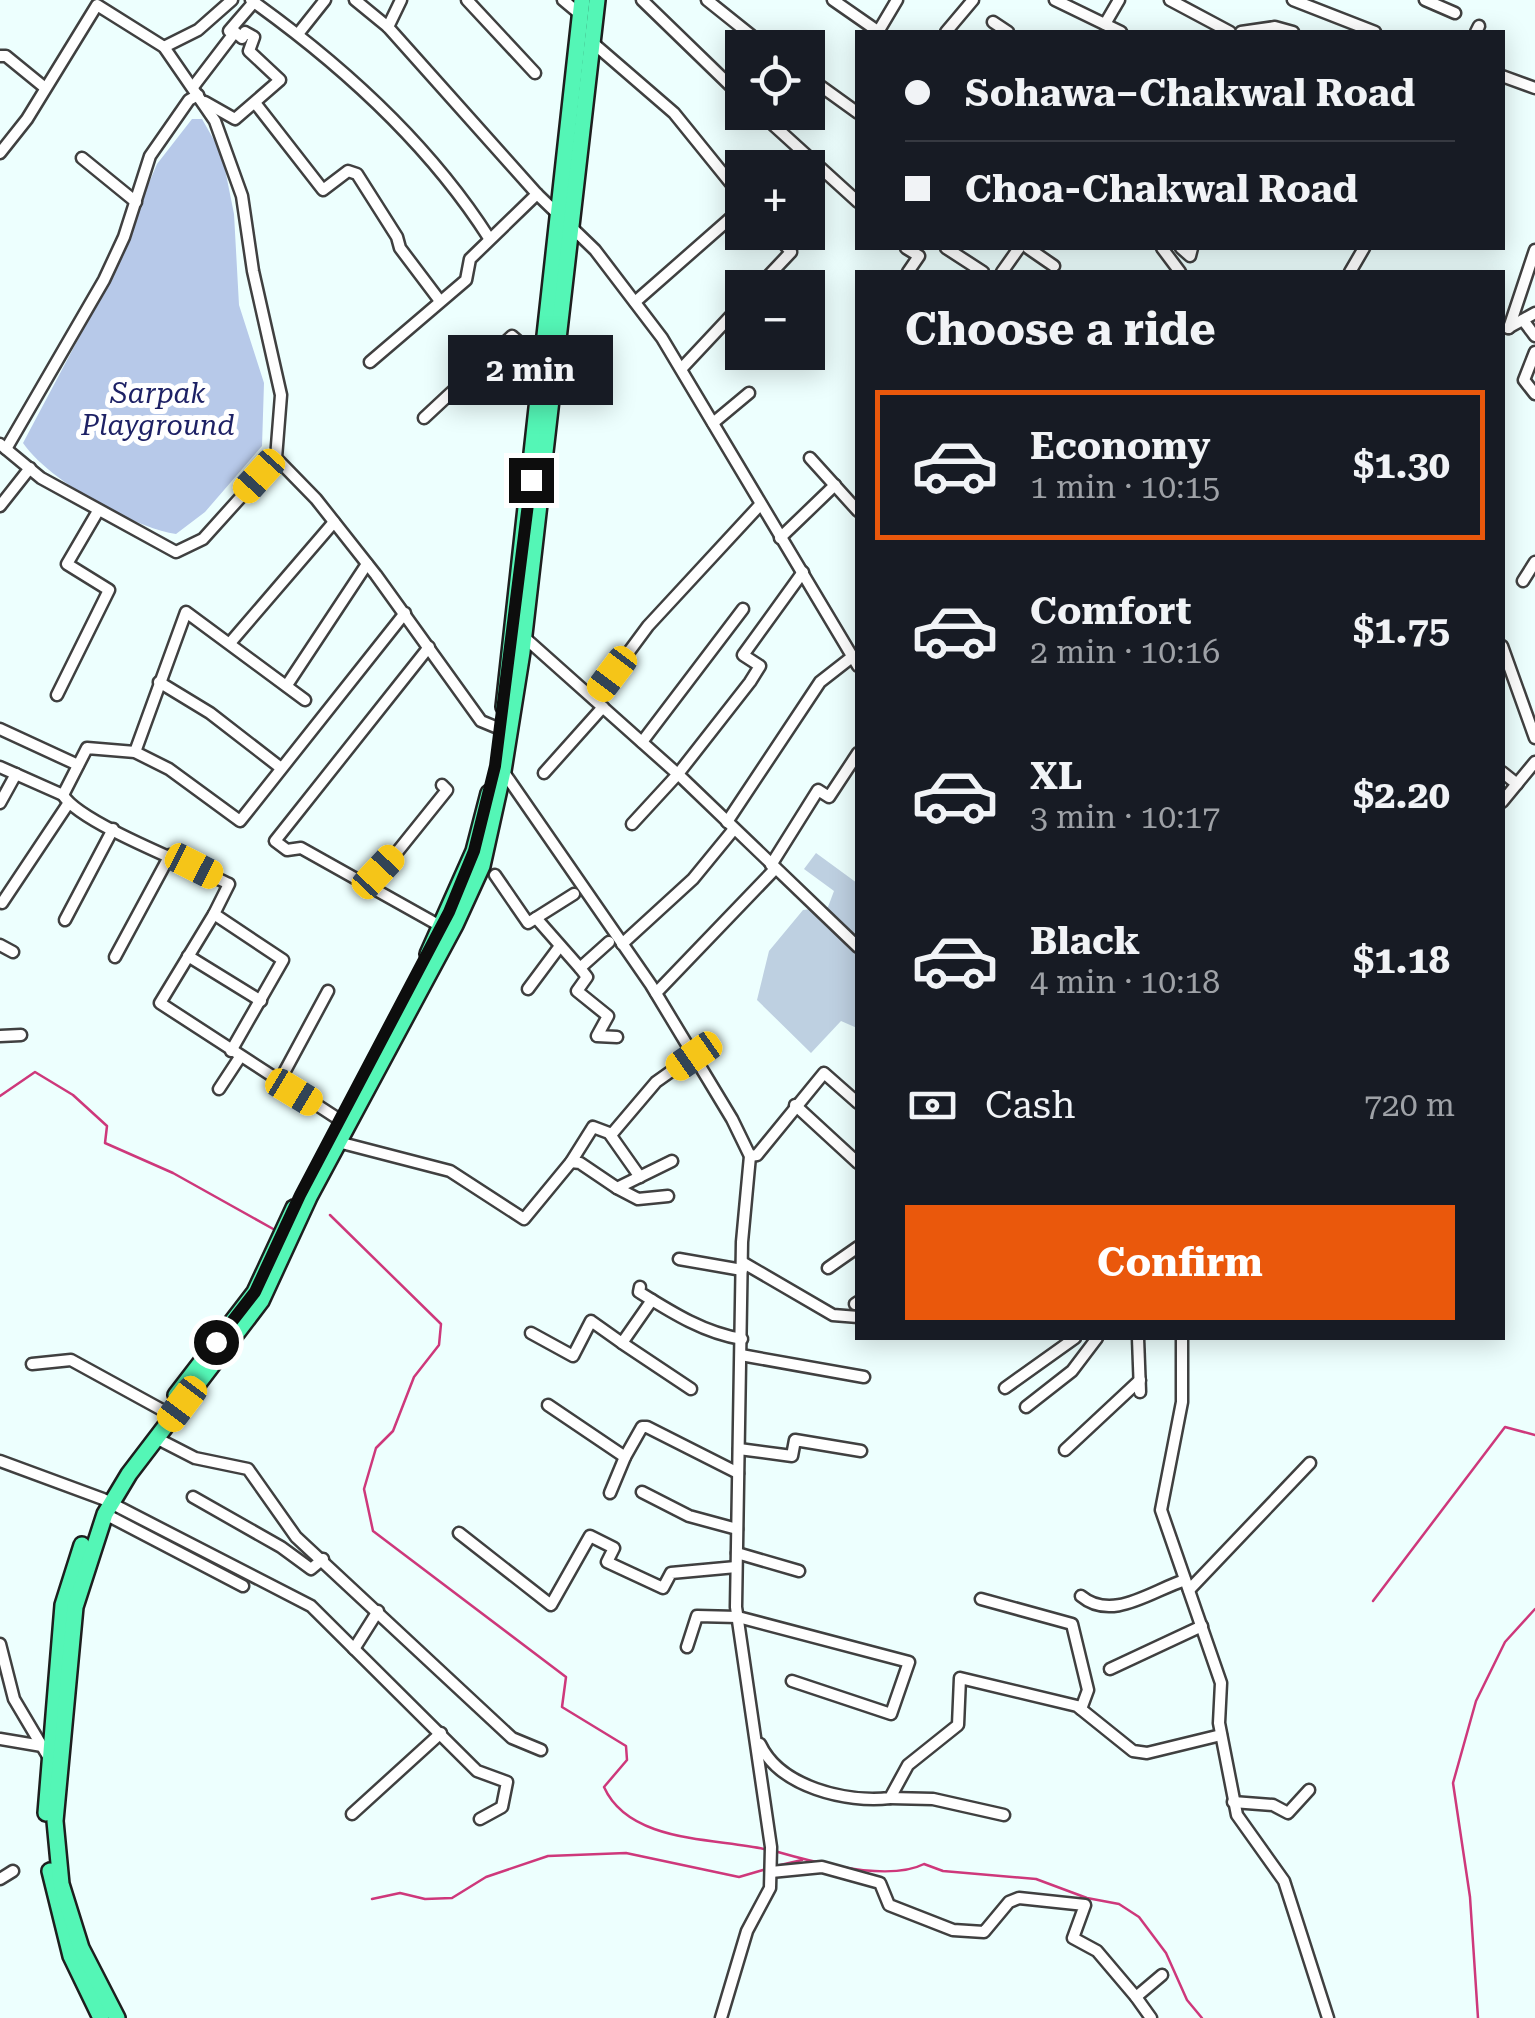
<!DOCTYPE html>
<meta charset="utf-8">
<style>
body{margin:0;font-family:"Roboto Serif",serif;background:#20242c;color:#f1f3f6;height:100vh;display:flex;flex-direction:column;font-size:38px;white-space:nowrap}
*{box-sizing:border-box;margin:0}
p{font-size:32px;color:#9ea1a6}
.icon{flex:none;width:55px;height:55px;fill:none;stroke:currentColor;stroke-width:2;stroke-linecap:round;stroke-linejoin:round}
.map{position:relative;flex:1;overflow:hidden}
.details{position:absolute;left:855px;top:270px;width:650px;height:1070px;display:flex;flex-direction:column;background:#171b24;border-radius:0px;box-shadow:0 5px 25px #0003}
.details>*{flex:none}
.top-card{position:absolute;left:855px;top:30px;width:650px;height:220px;border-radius:0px;box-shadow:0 5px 25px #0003;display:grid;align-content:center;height:220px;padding:0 50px;background:#171b24}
.buttons{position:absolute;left:725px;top:30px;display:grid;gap:20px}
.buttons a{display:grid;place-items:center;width:100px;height:100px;border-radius:0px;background:#171b24;box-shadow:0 5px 25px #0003;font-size:50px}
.end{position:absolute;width:45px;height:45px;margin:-22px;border:12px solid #0d0d0d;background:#fff;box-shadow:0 0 0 5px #fff}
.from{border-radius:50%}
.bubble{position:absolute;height:70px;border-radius:0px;background:#171b24;box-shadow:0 5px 25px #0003;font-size:32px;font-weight:700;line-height:70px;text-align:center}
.car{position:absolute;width:30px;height:60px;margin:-30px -15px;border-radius:12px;box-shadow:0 0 8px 2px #0007;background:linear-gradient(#f5c518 24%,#345 0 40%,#f5c518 0 76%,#345 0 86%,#f5c518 0)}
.top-card b{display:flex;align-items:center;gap:35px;height:95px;font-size:38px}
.top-card b+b{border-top:2px solid #363941}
.top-card i{width:25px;height:25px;background:#f1f3f6}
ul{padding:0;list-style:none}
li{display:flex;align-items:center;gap:30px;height:150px;margin:0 20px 15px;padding:0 30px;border:5px solid transparent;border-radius:0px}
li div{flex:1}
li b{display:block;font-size:38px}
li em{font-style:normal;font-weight:700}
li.selected{border-color:#ea580c}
li>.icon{width:90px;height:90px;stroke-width:1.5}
h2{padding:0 50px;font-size:45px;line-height:120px}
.pay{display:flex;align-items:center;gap:25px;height:110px;padding:0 50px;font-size:38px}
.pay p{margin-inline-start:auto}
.cta{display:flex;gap:20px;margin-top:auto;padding:20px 50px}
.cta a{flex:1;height:115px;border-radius:0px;background:#ea580c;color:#fff;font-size:40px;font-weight:700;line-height:115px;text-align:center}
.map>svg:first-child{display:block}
.green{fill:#b7c9e9}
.cemetery{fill:#bed0e1}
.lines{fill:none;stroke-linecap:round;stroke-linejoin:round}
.stream{stroke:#ce387b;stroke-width:2.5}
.minor-casing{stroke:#404040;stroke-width:15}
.highway-casing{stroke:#1e1e1e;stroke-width:20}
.minor{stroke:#fff;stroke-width:10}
.highway{stroke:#54f6b6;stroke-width:15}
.route{stroke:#0d0d0d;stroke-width:12}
.labels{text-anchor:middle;stroke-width:10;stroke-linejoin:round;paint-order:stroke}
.park-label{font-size:28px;font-style:italic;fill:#1d2165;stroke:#fff}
</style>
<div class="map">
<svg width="1535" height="2018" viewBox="0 0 1535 2018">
<rect width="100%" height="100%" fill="#edfffe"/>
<path class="green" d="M 192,119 L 202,119 L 222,154 L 234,214 L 239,305 L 264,383 L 262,446 L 205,512 L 176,534 C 133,528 47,479 23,443 L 100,298 L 157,164 Z"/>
<polygon class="cemetery" points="816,853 857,883 857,1028 841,1021 811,1053 757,1000 769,951 803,910 828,907 834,891 804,869"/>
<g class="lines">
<g class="stream">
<polyline points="0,1096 35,1072 73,1095 107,1126 105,1143 173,1173 275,1230"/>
<path d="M 330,1215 L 441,1324 L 439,1345 L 414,1377 L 393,1431 L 376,1448 L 364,1489 L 373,1531 L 566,1677 L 562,1707 L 626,1746 L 627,1760 L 604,1787 C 629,1843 714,1838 764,1849"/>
<polyline points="1373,1601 1505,1427 1535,1435"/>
<path d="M 778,1852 C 816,1863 889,1882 924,1864 L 943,1871 L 1036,1879 L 1087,1898 L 1119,1904 L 1139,1917 L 1166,1953 L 1187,2000 L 1202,2018"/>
<polyline points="776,1866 802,1860"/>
<polyline points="372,1899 400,1893 425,1899 452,1898 486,1877 548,1856 626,1853 739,1877 763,1870"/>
<polyline points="1478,2018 1470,1897 1453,1783 1476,1701 1505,1642 1535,1609"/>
</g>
<g class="minor-casing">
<g id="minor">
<path d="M 251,0 C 342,65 429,144 489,238"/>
<polyline points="355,0 388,27 537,194 595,250 662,338 858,666"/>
<polyline points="467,0 535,73"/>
<polyline points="563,0 581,15"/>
<polyline points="642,0 742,97"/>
<polyline points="707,0 767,48"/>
<polyline points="833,0 879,32"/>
<polyline points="1055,0 1121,32"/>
<polyline points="1170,0 1230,32"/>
<polyline points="1293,0 1375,32"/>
<polyline points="1425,0 1455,13"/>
<polyline points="993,22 1008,32"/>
<polyline points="1105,24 1119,0"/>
<polyline points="388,27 401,0"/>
<polyline points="229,31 254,2"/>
<polyline points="878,32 897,0"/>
<polyline points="946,32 973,0"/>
<polyline points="1241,32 1275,27 1293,32"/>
<polyline points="1476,32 1479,26"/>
<polyline points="298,34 325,0"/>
<polyline points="593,43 674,113 742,197"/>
<polyline points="164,47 198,30 232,0"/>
<polyline points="0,56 6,56 44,87"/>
<polyline points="1502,76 1535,88"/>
<polyline points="808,77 858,113"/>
<polyline points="193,87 235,32 242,38 245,32 254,37 249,51 280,80 235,119 205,102"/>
<polyline points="256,104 323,190 348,171 357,174 397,237 400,248 440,301"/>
<polyline points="759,112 858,202"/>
<polyline points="0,153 27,119 97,5 164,47 215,121 242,196 253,271 281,395 276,458 316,499 376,575 481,721 510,733"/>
<polyline points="82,158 136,202"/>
<polyline points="906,248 919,256 908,272"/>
<polyline points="946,248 983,272"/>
<polyline points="1028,248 1054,266"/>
<polyline points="1162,248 1180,272"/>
<polyline points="1181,248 1190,256 1192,248"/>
<polyline points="1002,272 1019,248"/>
<polyline points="1350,272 1364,248"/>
<polyline points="757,288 791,252 774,232"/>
<polyline points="635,302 742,208"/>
<polyline points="1523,320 1535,336"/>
<polyline points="1508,328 1535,313"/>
<polyline points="1509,328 1535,250"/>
<polyline points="1535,352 1524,380 1535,394"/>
<polyline points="370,362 466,280 470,259 537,194"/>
<polyline points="682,368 742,304"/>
<polyline points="424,418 512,336 543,363"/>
<polyline points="713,423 749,393"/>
<polyline points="0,444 41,478 176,552 203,539 276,458"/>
<polyline points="6,449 104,280 124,237 150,156 189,100 198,95"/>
<polyline points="810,458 858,511"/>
<polyline points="0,506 30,468"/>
<polyline points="780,538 835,485"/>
<polyline points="1523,581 1535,562"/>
<polyline points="524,637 681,777 858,947"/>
<polyline points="230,643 334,522"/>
<polyline points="1502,646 1535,738"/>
<polyline points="429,647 275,841 287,850 301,848 442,927"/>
<polyline points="159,682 210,713 281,768"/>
<polyline points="287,685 367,564"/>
<polyline points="57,695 109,590 67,564 98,511"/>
<polyline points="594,699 648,626 759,506"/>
<polyline points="0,729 78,765"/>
<polyline points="642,742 743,609"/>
<polyline points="135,752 186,612 305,700"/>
<polyline points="0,767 63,795 87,748 135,752 169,769 240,821 405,613"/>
<polyline points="503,771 651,985 732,1119 750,1156 742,1242 736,1607 771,1847 770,1888 747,1931 721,2018"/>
<polyline points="1502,772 1517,784"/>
<polyline points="544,773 603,707"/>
<path d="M 63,795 C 79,823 195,867 229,884 L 214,914 L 283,960 L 231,1051"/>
<polyline points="1502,802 1535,762"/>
<polyline points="0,803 16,774"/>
<polyline points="727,822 820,682 852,657"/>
<polyline points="632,824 678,774 750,682 760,666 743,655 803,572"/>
<polyline points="771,865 818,790 829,797 858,753"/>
<polyline points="495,875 528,923 574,894"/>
<polyline points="369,887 447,790 442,785"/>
<polyline points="2,903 68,804"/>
<polyline points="214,914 160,1003 340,1120"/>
<polyline points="536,918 580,968"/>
<polyline points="65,920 113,829"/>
<polyline points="609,942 580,968 587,977 577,991 608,1016 597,1036 617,1037"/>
<polyline points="622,944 693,879 734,829"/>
<polyline points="0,945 13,952"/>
<polyline points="188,956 261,1001"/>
<polyline points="115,957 170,855"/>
<polyline points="528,989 560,946"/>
<polyline points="656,993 775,869"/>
<polyline points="0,1036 21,1035"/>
<polyline points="279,1082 328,991"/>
<polyline points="219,1089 240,1057"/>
<polyline points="795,1105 858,1163"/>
<polyline points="611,1135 656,1082 694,1055"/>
<polyline points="338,1142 450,1171 524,1219 571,1162 593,1127 609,1133 640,1177"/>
<polyline points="750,1156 757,1155 824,1073 858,1103"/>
<polyline points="571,1162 580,1163 617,1188 672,1161"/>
<polyline points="617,1188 638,1199 668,1196"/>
<polyline points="679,1259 742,1270"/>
<polyline points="742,1262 833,1315 858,1317"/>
<polyline points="828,1268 858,1247"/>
<path d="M 640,1287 L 639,1292 C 671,1312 704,1333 742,1339"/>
<polyline points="652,1300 622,1343 691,1389"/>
<polyline points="855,1304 858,1302"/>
<polyline points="531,1333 573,1356 591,1321 622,1343"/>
<polyline points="1138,1338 1140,1392"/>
<polyline points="1182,1338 1182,1402 1161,1510 1221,1683 1219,1723 1237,1815 1284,1881 1328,2018"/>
<polyline points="741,1355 864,1377"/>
<polyline points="32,1364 71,1360 164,1411"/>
<polyline points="1005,1388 1075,1338"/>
<polyline points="548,1405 625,1457 642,1427 647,1427 738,1473"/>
<polyline points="1026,1407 1072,1371 1097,1338"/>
<polyline points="156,1438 195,1458 248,1469 296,1537 512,1738 541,1750"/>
<polyline points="739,1449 792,1456 795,1440 861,1451"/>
<polyline points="1065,1450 1140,1380"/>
<polyline points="0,1461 103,1499 311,1606 477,1771 507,1782 502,1807 480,1819"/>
<polyline points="642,1492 689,1516 737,1529"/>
<polyline points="610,1493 625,1457"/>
<polyline points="193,1497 281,1547 311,1569 323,1559"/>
<polyline points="105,1514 243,1586"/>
<polyline points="459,1533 551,1605 590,1536 614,1548 607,1562 663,1588 671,1573 736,1567"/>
<polyline points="737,1553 799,1571"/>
<polyline points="1189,1590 1310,1463"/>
<path d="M 1081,1596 C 1112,1622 1151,1591 1185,1580"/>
<polyline points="981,1599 1072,1624 1088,1690 1081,1709"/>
<polyline points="0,1644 14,1699 49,1758"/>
<polyline points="687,1647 697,1616 738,1617 909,1662 891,1714 792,1681"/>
<polyline points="354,1649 378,1611"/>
<polyline points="1110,1669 1202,1626"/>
<polyline points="0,1739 42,1746"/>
<path d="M 760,1744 C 780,1787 846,1803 890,1798 L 908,1765 L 958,1725 L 960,1678 L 1077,1706 L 1133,1751 L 1147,1753 L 1221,1735"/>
<polyline points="890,1798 933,1799 1004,1815"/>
<polyline points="1233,1802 1273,1805 1288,1813 1309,1790"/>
<polyline points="352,1814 441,1733"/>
<polyline points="771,1872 822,1867 880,1883 889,1905 953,1930 984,1932 1009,1902 1019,1898 1085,1905 1073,1938 1097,1951 1136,1997 1162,1975"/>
<polyline points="0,1879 13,1871"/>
<polyline points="1136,1997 1151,2018"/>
</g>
</g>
<g class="highway-casing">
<g id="highway">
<polyline points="504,707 582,0"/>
<polyline points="428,954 474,851 489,793"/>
<polyline points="176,1395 255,1292 294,1208"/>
<polyline points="46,1813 63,1605 82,1545"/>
<polyline points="50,1871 71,1956 101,2018"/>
<polyline points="117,2018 81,1948 61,1884 55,1821 75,1607 105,1514 129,1474 261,1301 309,1197 455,925 482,866 503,771 522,652 597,0"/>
</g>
</g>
<use href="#minor" class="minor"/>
<use href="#highway" class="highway"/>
</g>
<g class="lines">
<polyline class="route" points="216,1342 255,1292 300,1195 449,912 474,851 495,766 531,480"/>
</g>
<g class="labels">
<g class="park-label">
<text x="158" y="403">Sarpak<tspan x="158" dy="32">Playground</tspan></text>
</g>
</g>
</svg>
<div class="buttons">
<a><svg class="icon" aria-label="locate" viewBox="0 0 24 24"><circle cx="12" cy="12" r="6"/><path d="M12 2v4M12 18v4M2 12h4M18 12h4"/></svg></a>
<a>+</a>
<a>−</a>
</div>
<i class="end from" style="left:216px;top:1342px"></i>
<i class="end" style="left:531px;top:480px"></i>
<div class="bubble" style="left:448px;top:335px;width:165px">2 min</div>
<i class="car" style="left:259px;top:476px;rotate:222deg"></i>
<i class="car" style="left:612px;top:674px;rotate:217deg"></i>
<i class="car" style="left:194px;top:866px;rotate:117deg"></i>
<i class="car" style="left:378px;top:872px;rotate:43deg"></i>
<i class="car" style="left:694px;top:1056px;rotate:235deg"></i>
<i class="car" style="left:294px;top:1092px;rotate:121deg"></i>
<i class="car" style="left:182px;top:1404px;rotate:217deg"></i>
<div class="top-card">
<b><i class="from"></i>Sohawa–Chakwal Road</b>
<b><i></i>Choa-Chakwal Road</b>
</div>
<section class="details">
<h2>Choose a ride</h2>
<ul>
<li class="selected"><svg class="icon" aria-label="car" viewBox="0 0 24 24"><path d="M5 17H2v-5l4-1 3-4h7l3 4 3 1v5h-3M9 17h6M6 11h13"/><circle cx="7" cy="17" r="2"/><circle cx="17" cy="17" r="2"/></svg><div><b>Economy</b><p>1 min · 10:15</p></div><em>$1.30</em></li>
<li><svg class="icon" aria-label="car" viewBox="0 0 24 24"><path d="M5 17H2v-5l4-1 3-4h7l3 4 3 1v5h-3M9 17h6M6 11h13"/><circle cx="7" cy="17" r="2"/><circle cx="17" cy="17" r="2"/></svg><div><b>Comfort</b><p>2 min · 10:16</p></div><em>$1.75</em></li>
<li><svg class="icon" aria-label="car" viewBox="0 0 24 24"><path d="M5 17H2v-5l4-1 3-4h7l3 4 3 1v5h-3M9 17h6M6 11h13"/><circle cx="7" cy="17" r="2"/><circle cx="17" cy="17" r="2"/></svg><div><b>XL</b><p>3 min · 10:17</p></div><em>$2.20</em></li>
<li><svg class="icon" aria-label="car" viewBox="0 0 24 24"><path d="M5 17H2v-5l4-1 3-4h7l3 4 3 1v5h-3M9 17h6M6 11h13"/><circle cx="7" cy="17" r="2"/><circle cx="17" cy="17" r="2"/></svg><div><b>Black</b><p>4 min · 10:18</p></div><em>$1.18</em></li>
</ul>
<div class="pay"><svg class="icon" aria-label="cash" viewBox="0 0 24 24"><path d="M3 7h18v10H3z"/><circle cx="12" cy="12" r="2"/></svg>Cash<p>720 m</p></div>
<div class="cta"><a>Confirm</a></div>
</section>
</div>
